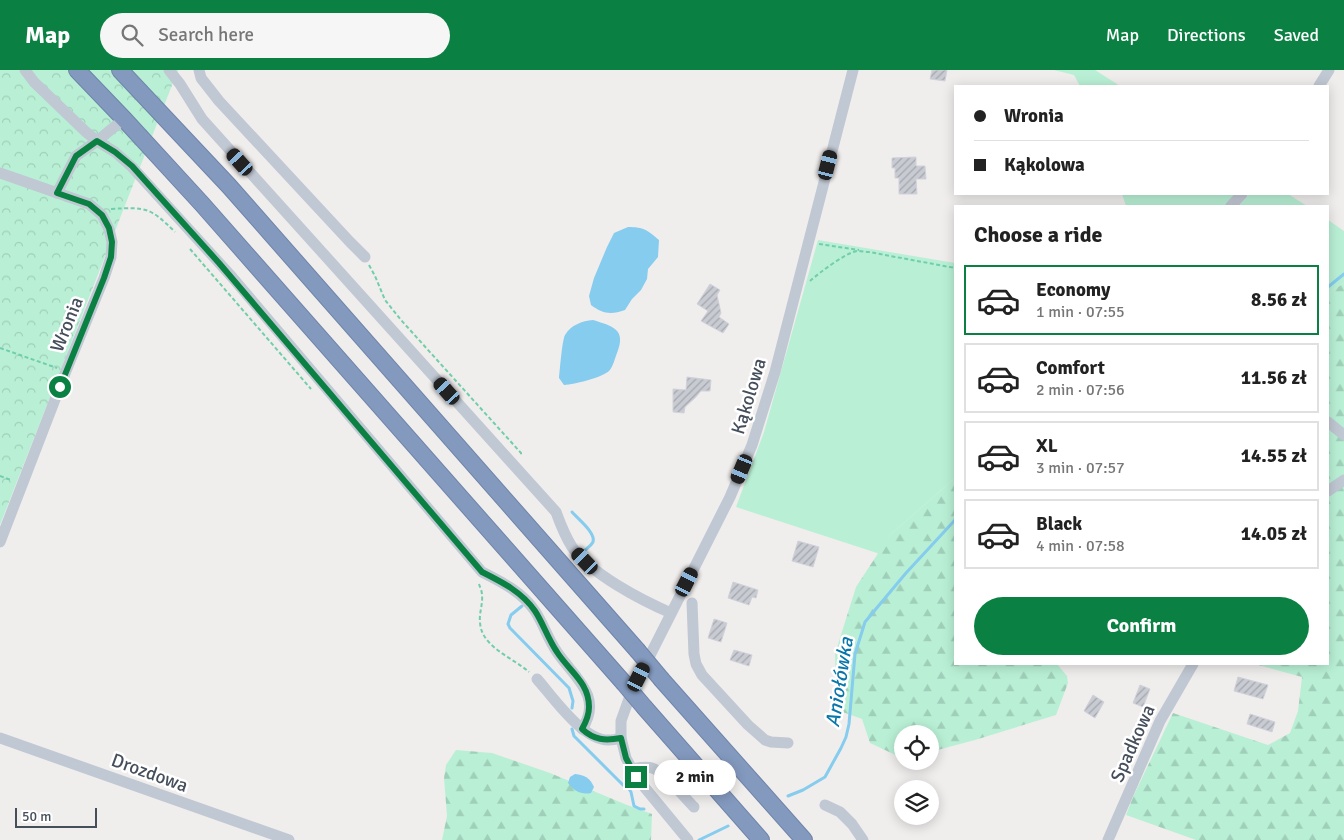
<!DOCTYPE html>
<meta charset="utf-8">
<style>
body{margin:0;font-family:Signika,sans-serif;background:#f6f6f6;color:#222;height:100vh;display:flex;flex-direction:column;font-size:19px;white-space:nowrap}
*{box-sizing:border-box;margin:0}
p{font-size:16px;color:#767676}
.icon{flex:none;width:28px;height:28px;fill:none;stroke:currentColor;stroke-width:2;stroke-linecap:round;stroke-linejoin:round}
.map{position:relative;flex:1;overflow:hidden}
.sheet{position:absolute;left:954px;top:135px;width:375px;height:460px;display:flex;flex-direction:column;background:#fff;border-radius:0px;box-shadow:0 2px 12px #0003}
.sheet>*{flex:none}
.guide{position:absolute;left:954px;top:15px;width:375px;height:110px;border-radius:0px;box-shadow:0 2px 12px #0003;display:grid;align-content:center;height:110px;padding:0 20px;background:#fff}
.fabs{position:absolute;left:894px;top:655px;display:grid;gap:10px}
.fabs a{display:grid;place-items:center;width:45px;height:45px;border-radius:50%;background:#fff;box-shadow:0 2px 12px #0003;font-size:25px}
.scale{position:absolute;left:15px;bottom:12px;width:82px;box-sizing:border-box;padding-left:5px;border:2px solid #454e5b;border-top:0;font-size:14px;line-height:18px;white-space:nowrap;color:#454e5b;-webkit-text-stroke:4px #fff;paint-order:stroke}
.end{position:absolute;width:22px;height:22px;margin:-11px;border:6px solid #0b8043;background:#fff;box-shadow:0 0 0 2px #fff}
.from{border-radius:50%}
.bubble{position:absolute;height:35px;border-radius:18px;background:#fff;box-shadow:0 2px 12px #0003;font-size:16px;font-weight:800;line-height:35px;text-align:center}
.car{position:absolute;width:15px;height:30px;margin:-15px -8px;border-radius:6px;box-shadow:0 0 4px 1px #0007;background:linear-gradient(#222 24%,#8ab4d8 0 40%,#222 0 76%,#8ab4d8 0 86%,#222 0)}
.guide b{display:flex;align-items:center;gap:18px;height:48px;font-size:19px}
.guide b+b{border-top:1px solid #e0e0e0}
.guide i{width:12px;height:12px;background:#222}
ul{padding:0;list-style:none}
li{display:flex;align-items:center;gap:15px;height:70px;margin:0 10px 8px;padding:0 10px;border:2px solid #e0e0e0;border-radius:0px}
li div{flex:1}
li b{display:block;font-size:19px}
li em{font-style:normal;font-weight:800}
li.active{border-color:#0b8043}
li>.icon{width:45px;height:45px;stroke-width:1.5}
h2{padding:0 20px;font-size:22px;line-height:60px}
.primary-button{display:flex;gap:10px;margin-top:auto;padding:10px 20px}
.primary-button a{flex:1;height:58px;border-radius:30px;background:#0b8043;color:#fff;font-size:20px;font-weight:800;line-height:58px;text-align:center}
header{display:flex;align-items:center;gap:30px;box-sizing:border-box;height:70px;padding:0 25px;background:#0b8043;color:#fff}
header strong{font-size:24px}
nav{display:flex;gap:28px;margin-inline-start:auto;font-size:18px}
.search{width:350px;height:45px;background:#f6f6f6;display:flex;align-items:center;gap:12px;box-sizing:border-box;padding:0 18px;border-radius:28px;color:#767676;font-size:19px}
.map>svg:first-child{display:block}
.green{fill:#b9f0d5}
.forest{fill:url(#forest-firs)}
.park{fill:url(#park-crowns)}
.water{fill:#85ccee}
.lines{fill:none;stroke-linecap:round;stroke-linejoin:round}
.stream{stroke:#85ccee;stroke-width:3}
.building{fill:url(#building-hatch);stroke:#d1d2d9}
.highway-casing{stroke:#6e84aa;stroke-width:18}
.path{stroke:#71ceab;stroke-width:2;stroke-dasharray:4 2.5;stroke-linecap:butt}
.minor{stroke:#c0c8d3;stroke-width:11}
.highway{stroke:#8399be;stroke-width:16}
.highway-bridge-casing{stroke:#6e84aa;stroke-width:18;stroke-linecap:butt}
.highway-bridge{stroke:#8399be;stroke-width:16}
.route{stroke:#0b8043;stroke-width:6}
.labels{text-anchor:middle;stroke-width:5;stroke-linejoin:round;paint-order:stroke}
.street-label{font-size:19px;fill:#454e5b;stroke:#fff}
.water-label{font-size:20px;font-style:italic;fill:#0876ab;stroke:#fff}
</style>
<header>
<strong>Map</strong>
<div class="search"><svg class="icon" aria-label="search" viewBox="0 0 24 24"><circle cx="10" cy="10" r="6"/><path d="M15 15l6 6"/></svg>Search here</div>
<nav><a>Map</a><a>Directions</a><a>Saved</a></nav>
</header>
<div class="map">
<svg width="1344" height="770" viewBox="0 0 1344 770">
<defs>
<pattern id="forest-firs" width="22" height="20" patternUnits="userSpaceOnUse" patternTransform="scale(1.25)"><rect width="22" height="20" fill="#b9f0d5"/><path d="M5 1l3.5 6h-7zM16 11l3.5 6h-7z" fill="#a0cfb9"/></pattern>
<pattern id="park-crowns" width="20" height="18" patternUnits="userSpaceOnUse" patternTransform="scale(1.25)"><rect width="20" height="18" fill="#b9f0d5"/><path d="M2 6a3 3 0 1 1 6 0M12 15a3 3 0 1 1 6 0" fill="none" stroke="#a0cfb9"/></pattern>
<pattern id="building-hatch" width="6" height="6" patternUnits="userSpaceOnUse" patternTransform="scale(1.25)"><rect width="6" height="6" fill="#c9cbd3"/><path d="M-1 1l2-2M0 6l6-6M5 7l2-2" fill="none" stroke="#a5a7ae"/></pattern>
</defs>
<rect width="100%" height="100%" fill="#f0eded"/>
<g class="green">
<polygon points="1054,0 1095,0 1120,16 1080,16 1074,5"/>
<polygon points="1122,124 1236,124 1225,136 1126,136"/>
<polygon points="1249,124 1288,124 1307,136 1239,136"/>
<polygon points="1328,150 1344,161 1344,213 1328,224"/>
<polygon points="818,170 955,193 955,408 890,465 880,484 736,437 764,362"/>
</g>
<g class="forest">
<polygon points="1344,213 1344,770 1196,770 1126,745 1133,727 1173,643 1268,675 1290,663 1298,641 1302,607 1255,594 1328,594 1328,224"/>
<polygon points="955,408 955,594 1057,594 1067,606 1068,613 1056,645 975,670 930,682 930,664 902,664 902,688 870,673 862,649 837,640 835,584 856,517 890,465"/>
<polygon points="456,680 492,683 550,703 627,735 652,744 651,770 442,770 447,746 444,708 446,695"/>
</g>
<polygon class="park" points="0,0 178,0 0,455"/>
<g class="water">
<path d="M 628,157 C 644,157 647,160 659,170 L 658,187 L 648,199 L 647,209 L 641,220 L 632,229 L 625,240 C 611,245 603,244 591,235 L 589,226 L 594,208 L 607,177 L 614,163 Z"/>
<path d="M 593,250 C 612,256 627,259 617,283 C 615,288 613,297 609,301 C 601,308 575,314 564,315 L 559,308 C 560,299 562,271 565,265 C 571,255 582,251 593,250 Z"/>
<path d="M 575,704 C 585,705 590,708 594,717 L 591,723 C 581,725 574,721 568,713 L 570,707 Z"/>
</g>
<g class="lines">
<g class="stream">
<polyline points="1328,217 1344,204"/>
<path d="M 572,442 C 578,449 596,463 593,472 C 591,476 587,478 584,481"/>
<polyline points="522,536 511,545 508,554 510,558 569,618 573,631 572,638"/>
<polyline points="572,659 574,666 623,715 629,719 631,722 634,736 640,739 644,739"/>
<polyline points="788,726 803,720 825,707 841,678 846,667 849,654 855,584 865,552 906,503 955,450"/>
<polyline points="699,770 728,756"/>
</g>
</g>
<g class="building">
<polygon points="932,0 947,0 945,11 930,9"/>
<polygon points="916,87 916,96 925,96 926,109 916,109 917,124 899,124 899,108 895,108 895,98 892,98 892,88"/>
<polygon points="710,214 720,220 717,225 721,243 719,247 729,254 723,263 701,251 708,241 697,234"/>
<polygon points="687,307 711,310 710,321 701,321 695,328 685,337 684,343 673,342 673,319 686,320"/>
<polygon points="798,471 819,477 813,497 792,491"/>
<polygon points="733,512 758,520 756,528 752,527 749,535 728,528"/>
<polygon points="714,549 727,553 721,572 708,568"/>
<polygon points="734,580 752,585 749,596 730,590"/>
<polygon points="1238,607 1268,615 1263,629 1234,621"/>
<polygon points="1140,615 1150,619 1143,637 1133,633"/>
<polygon points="1093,625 1104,632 1095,648 1084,641"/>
<polygon points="1250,644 1275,652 1272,662 1247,654"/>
</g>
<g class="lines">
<g class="highway-casing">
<g id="highway">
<polyline points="77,0 124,49 202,134 623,612"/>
<polyline points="120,0 229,116 637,580"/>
<polyline points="662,610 804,770"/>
<polyline points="645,638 761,770"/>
</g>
</g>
<g class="path">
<path d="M 111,139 C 146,137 150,137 175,162"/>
<polyline points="819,174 859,180"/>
<polyline points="190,179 311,319"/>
<polyline points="369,195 375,206 385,230 401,250 521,383 521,386"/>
<path d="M 810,211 C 819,203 845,183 857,181 C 861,181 865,182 869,182 L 955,198"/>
<polyline points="0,278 57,298"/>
<polyline points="0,406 11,410"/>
<path d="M 479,514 C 480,517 482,521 482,525 C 483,534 479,543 480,552 C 481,577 512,587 529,602"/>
</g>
<g class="minor">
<path d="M 25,0 L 34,12 L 86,62 L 97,71 L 115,82 L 132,97 L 232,207 L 482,502 C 502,512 522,522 535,541 C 543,553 548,569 557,582 C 573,606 604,626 582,659"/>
<path d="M 169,0 L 180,14 L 202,49 L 556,442 C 560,453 565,466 572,477 C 591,504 641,530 671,543"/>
<polyline points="199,0 201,8 219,31 350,172 365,187"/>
<polyline points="1319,16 1329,0"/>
<polyline points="0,103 89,134 102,145 109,159 112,172 111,187 104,208 66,301 0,472"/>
<polyline points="57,123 76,86 97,71 124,49"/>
<polyline points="1231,136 1242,124"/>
<polyline points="1328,352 1344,365"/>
<polyline points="1328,421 1344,410"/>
<polyline points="692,533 694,584 696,594 702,605 748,655 765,670 771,672 788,673"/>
<path d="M 537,609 C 553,627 583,671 609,670 C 613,670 617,669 621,668"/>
<polyline points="0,668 289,770"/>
<path d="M 632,699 C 638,698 646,696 652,698 C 663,701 685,728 694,737"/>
<polyline points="825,735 840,742 852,754 863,770"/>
<polyline points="688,770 636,707 626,688 621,668 621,651 631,623 730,427 752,375 775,302 853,0"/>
<polyline points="1108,770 1160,651 1193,594"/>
</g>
<use href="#highway" class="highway"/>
<g class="highway-bridge-casing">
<g id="highway-bridge">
<polyline points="637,580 662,610"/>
<polyline points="623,612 645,638"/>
</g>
</g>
<use href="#highway-bridge" class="highway-bridge"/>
</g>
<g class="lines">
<path class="route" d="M 60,317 L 104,208 L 111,187 L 112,172 L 109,158 L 102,145 L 89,134 L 57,123 L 76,86 L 97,71 L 115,82 L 132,96 L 219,193 L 482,502 C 502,512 522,522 535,541 C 543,553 548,569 557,582 C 569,601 589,612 589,637 C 589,646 586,652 582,659 C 594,670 605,671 621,668 L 626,688 L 636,707"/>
</g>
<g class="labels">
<g class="street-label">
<text transform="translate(66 254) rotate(-68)" y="7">Wronia</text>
<text transform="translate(748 326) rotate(-73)" y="7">Kąkolowa</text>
<text transform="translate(1132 673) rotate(-66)" y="7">Spadkowa</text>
<text transform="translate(150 702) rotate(20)" y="7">Drozdowa</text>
</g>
<g class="water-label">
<text transform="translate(839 612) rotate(-81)" y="7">Aniołówka</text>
</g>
</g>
</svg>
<div class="fabs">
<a><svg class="icon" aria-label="locate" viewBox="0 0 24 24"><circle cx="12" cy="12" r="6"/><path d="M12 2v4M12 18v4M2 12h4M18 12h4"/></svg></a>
<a><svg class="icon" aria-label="layers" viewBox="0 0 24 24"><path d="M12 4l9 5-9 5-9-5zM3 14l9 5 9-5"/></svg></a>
</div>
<div class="scale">50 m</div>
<i class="end from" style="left:60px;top:317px"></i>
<i class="end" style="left:636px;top:707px"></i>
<div class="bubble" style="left:654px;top:690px;width:82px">2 min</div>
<i class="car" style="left:240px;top:92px;rotate:318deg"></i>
<i class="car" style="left:828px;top:95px;rotate:14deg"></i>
<i class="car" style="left:447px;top:321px;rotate:318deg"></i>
<i class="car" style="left:742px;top:399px;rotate:203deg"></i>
<i class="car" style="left:585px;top:491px;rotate:316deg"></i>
<i class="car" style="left:687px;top:512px;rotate:27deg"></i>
<i class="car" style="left:639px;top:607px;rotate:27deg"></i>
<div class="guide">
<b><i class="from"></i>Wronia</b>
<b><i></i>Kąkolowa</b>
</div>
<section class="sheet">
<h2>Choose a ride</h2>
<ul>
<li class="active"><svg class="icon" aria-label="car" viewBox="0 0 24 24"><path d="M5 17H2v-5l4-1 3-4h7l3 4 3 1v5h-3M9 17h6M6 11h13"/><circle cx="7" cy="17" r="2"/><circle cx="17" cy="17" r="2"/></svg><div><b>Economy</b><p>1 min · 07:55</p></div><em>8.56 zł</em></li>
<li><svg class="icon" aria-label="car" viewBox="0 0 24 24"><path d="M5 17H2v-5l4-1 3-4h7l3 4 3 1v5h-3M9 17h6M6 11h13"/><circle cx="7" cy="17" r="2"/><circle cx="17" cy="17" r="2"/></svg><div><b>Comfort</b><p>2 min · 07:56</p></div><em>11.56 zł</em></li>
<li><svg class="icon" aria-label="car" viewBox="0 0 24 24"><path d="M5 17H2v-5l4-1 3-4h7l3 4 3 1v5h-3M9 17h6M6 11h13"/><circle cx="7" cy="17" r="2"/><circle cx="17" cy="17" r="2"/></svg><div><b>XL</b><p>3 min · 07:57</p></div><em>14.55 zł</em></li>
<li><svg class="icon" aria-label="car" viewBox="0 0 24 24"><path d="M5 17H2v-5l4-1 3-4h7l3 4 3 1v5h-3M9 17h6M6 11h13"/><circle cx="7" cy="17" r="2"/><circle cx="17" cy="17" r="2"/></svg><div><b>Black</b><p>4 min · 07:58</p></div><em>14.05 zł</em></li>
</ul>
<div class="primary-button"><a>Confirm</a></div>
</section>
</div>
